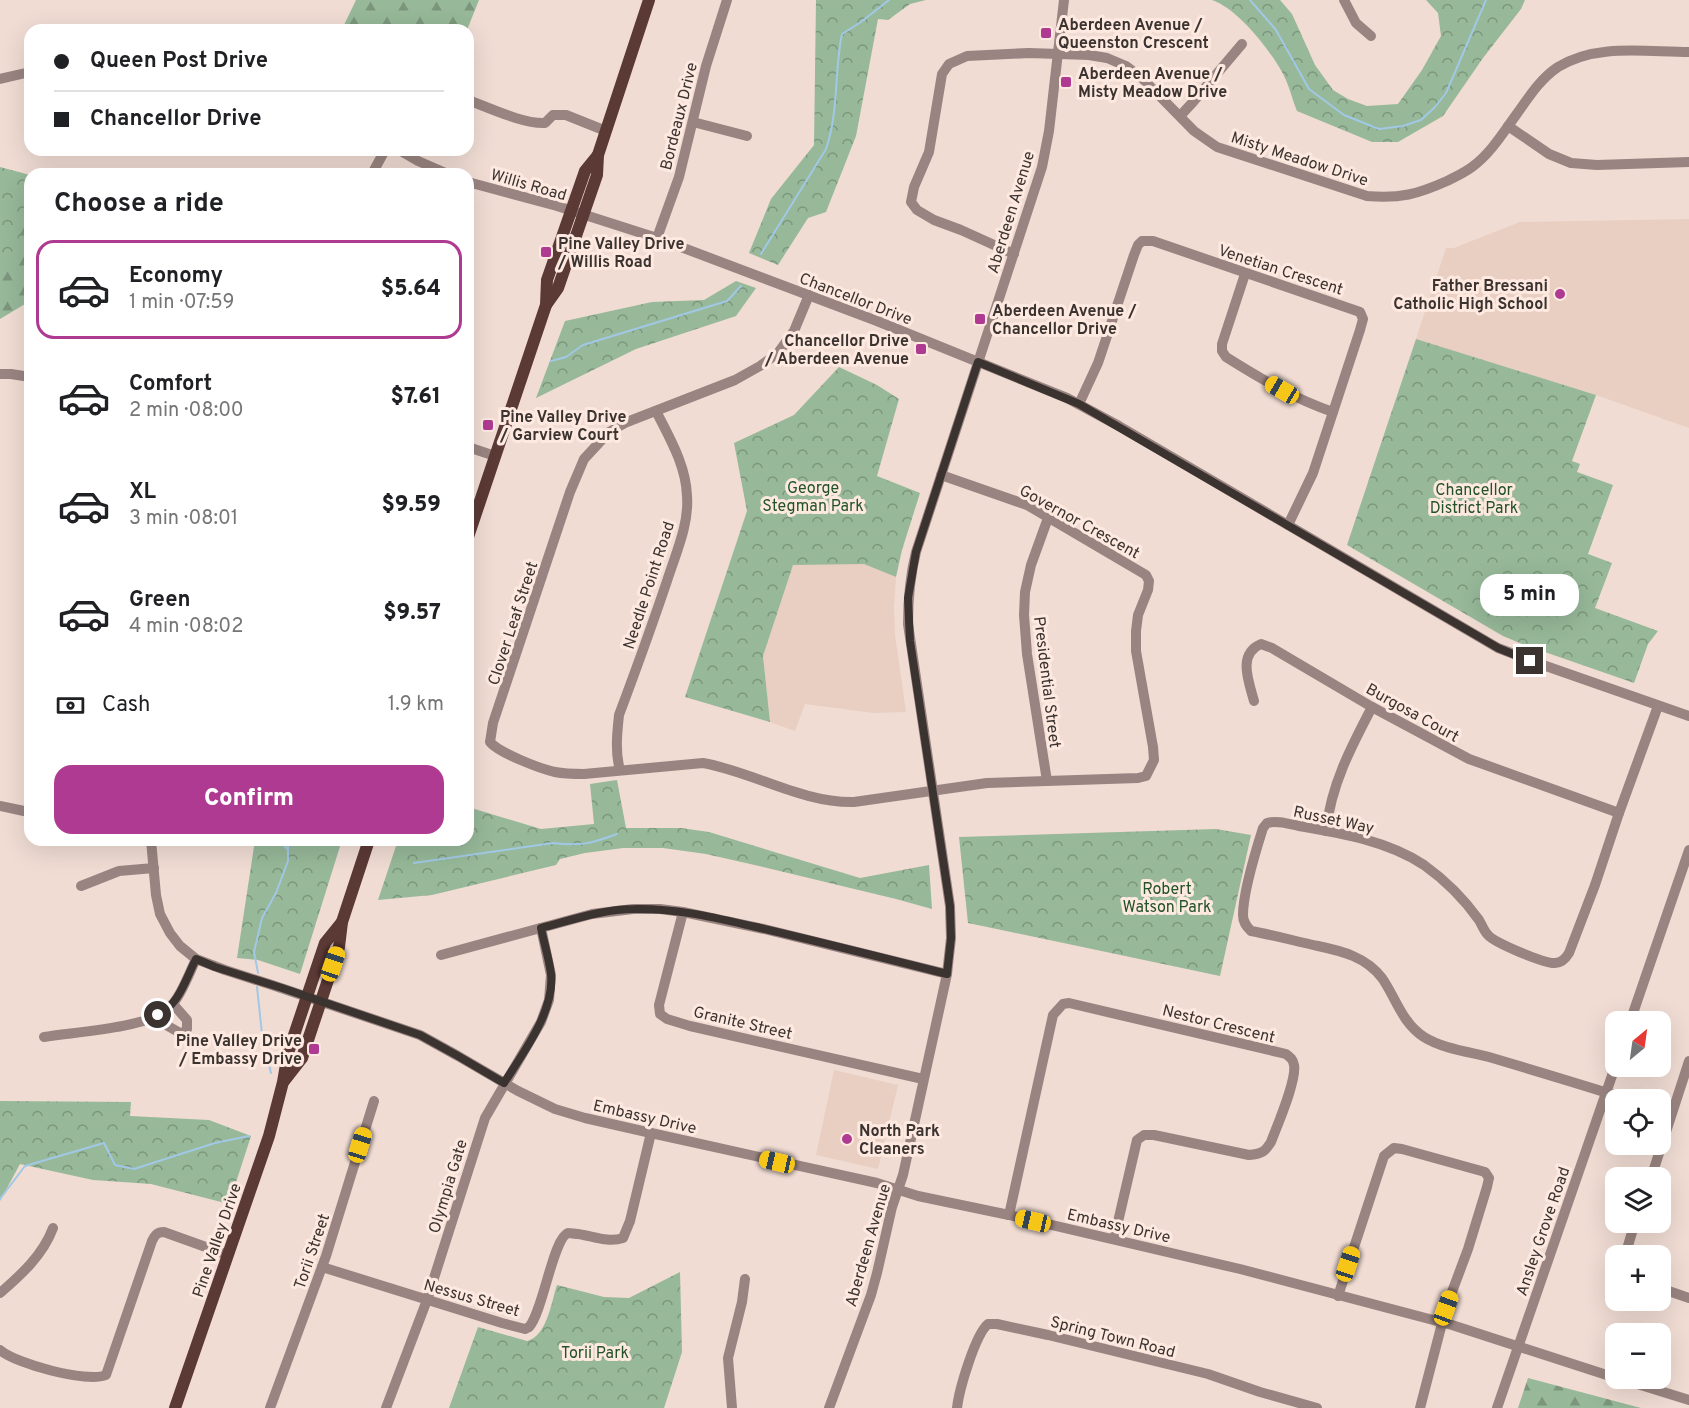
<!DOCTYPE html>
<meta charset="utf-8">
<style>
body{margin:0;font-family:Overpass,sans-serif;background:#f2f2f2;color:#202124;height:100vh;display:flex;flex-direction:column;font-size:22px;white-space:nowrap}
*{box-sizing:border-box;margin:0}
p{font-size:20px;color:#757577}
.icon{flex:none;width:33px;height:33px;fill:none;stroke:currentColor;stroke-width:2;stroke-linecap:round;stroke-linejoin:round}
.map{position:relative;flex:1;overflow:hidden}
.side{position:absolute;left:24px;top:168px;width:450px;height:678px;display:flex;flex-direction:column;background:#fff;border-radius:18px;box-shadow:0 6px 24px #0002}
.side>*{flex:none}
.guide{position:absolute;left:24px;top:24px;width:450px;height:132px;border-radius:18px;box-shadow:0 6px 24px #0002;display:grid;align-content:center;height:132px;padding:0 30px;background:#fff}
.needle{width:39px;rotate:29deg}
.fabs{position:absolute;left:1605px;top:1011px;display:grid;gap:12px}
.fabs a{display:grid;place-items:center;width:66px;height:66px;border-radius:12px;background:#fff;box-shadow:0 6px 24px #0002;font-size:30px}
.end{position:absolute;width:27px;height:27px;margin:-14px;border:8px solid #3b3330;background:#fff;box-shadow:0 0 0 3px #fff}
.from{border-radius:50%}
.bubble{position:absolute;height:42px;border-radius:18px;background:#fff;box-shadow:0 6px 24px #0002;font-size:20px;font-weight:800;line-height:42px;text-align:center}
.car{position:absolute;width:18px;height:36px;margin:-18px -9px;border-radius:8px;box-shadow:0 0 4px 2px #0007;background:linear-gradient(#f5c518 24%,#345 0 40%,#f5c518 0 76%,#345 0 86%,#f5c518 0)}
.guide b{display:flex;align-items:center;gap:21px;height:57px;font-size:22px}
.guide b+b{border-top:2px solid #e0e0e0}
.guide i{width:15px;height:15px;background:#202124}
ul{padding:0;list-style:none}
li{display:flex;align-items:center;gap:18px;height:99px;margin:0 12px 9px;padding:0 18px;border:3px solid transparent;border-radius:18px}
li div{flex:1}
li b{display:block;font-size:22px}
li em{font-style:normal;font-weight:800}
li.selected{border-color:#af3a91}
li>.icon{width:54px;height:54px;stroke-width:1.5}
h2{padding:0 30px;font-size:27px;line-height:72px}
.pay{display:flex;align-items:center;gap:15px;height:66px;padding:0 30px;font-size:22px}
.pay p{margin-inline-start:auto}
.action{display:flex;gap:12px;margin-top:auto;padding:12px 30px}
.action a{flex:1;height:69px;border-radius:18px;background:#af3a91;color:#fff;font-size:24px;font-weight:800;line-height:69px;text-align:center}
.map>svg:first-child{display:block}
.built{fill:#e9cec2}
.forest{fill:url(#forest-firs)}
.park{fill:url(#park-crowns)}
.lines{fill:none;stroke-linecap:round;stroke-linejoin:round}
.stream{stroke:#a1c8e5;stroke-width:2}
.minor{stroke:#998481;stroke-width:10}
.major{stroke:#5b3935;stroke-width:12}
.route{stroke:#3b3330;stroke-width:8}
.poi-dot{fill:#af3a91;stroke:#fde9e0;stroke-width:2}
.labels{text-anchor:middle;stroke-width:6;stroke-linejoin:round;paint-order:stroke}
.poi-label{font-size:16px;font-weight:bold;fill:#3b3330;stroke:#fde9e0;text-anchor:start}
.street-label{font-size:16px;fill:#3b3330;stroke:#fde9e0}
.park-label{font-size:16px;fill:#225228;stroke:#fde9e0}
</style>
<div class="map">
<svg width="1689" height="1408" viewBox="0 0 1689 1408">
<defs>
<pattern id="forest-firs" width="22" height="20" patternUnits="userSpaceOnUse" patternTransform="scale(1.5)"><rect width="22" height="20" fill="#97b899"/><path d="M5 1l3.5 6h-7zM16 11l3.5 6h-7z" fill="#7c967d"/></pattern>
<pattern id="park-crowns" width="20" height="18" patternUnits="userSpaceOnUse" patternTransform="scale(1.5)"><rect width="20" height="18" fill="#97b899"/><path d="M2 6a3 3 0 1 1 6 0M12 15a3 3 0 1 1 6 0" fill="none" stroke="#7c967d"/></pattern>
</defs>
<rect width="100%" height="100%" fill="#f0dcd3"/>
<g class="built">
<polygon points="1689,219 1689,428 1596,395 1416,339 1446,248 1454,248 1520,222"/>
<polygon points="793,564 864,564 896,577 894,608 895,635 906,712 873,713 805,704 795,731 770,722 763,656"/>
<polygon points="834,1070 898,1085 878,1169 816,1155"/>
</g>
<g class="forest">
<polygon points="356,0 479,0 467,30 346,30 344,25"/>
<polygon points="30,206 30,301 0,319 0,240"/>
<polygon points="1528,1378 1641,1408 1518,1408"/>
</g>
<g class="park">
<polygon points="816,0 926,0 910,4 888,20 878,19 856,136 826,212 808,218 778,265 749,253 771,199 814,145"/>
<path d="M 1212,0 L 1280,0 L 1292,14 L 1315,65 L 1333,90 L 1348,99 L 1367,106 L 1398,104 L 1422,70 L 1441,36 L 1438,13 L 1426,0 L 1525,0 L 1521,9 L 1483,58 L 1443,116 L 1398,142 L 1372,142 L 1297,111 C 1292,99 1289,84 1282,72 C 1270,50 1237,8 1212,0 Z"/>
<polygon points="0,167 30,175 30,215 0,275"/>
<polygon points="736,281 756,288 736,316 636,349 536,398 565,321 652,302 704,300"/>
<polygon points="1416,339 1596,395 1572,461 1580,464 1577,472 1613,485 1588,554 1612,563 1595,608 1658,631 1648,644 1634,683 1522,644 1503,636 1347,545"/>
<polygon points="839,367 877,385 899,399 877,476 920,493 902,550 896,577 864,564 793,565 763,656 770,722 685,697 747,511 734,443 794,415"/>
<polygon points="617,780 626,828 681,828 709,832 860,878 929,865 932,909 896,899 759,866 706,854 663,848 623,848 585,853 560,859 556,865 432,895 378,900 398,840 468,840 468,807 541,829 594,824 590,784"/>
<polygon points="1216,829 1251,835 1220,976 968,923 959,837"/>
<polygon points="255,840 342,840 300,974 258,960 237,958"/>
<polygon points="0,1101 131,1102 130,1116 209,1120 251,1136 229,1204 151,1184 93,1180 20,1164 0,1201"/>
<path d="M 680,1272 L 682,1352 L 664,1408 L 449,1408 L 478,1327 L 527,1341 C 547,1336 551,1303 557,1285 L 604,1297 L 629,1298 Z"/>
</g>
<g class="lines">
<g class="stream">
<polyline points="1250,0 1276,30 1309,89 1344,115 1379,129 1403,126 1421,120 1435,107 1446,93 1486,0"/>
<path d="M 761,254 L 826,149 C 839,112 834,72 842,34 L 861,22 L 889,0"/>
<polyline points="551,361 566,357 583,345 727,301 741,286"/>
<polyline points="279,840 288,850"/>
<path d="M 414,863 L 553,843 C 581,846 590,844 617,834"/>
<polyline points="258,973 254,952 262,918 276,893 288,861 288,844 314,845"/>
<polyline points="257,987 262,1034 271,1073"/>
<polyline points="0,1199 25,1166 104,1143 115,1165 134,1169 215,1143 249,1136"/>
</g>
<g class="minor">
<polyline points="1344,0 1356,23 1371,36"/>
<polyline points="0,79 30,72"/>
<path d="M 468,100 C 490,108 523,124 545,123 L 553,115 L 566,115 L 606,131"/>
<polyline points="1180,116 1193,102 1242,44"/>
<polyline points="693,122 747,136"/>
<polyline points="1508,126 1549,154 1571,163 1597,165 1689,162"/>
<polyline points="399,150 418,161 448,174"/>
<polyline points="372,174 385,150"/>
<polyline points="468,182 557,206 657,238 877,321 1067,398 1119,426 1498,648 1543,665 1689,716"/>
<polyline points="657,238 679,177 706,66 727,0"/>
<path d="M 1014,254 L 961,230 L 934,220 L 917,210 L 911,202 L 914,187 L 929,152 L 942,74 L 949,64 L 967,56 L 1029,53 L 1089,55 L 1107,58 L 1126,66 L 1143,79 L 1194,131 L 1217,147 L 1367,196 C 1400,199 1418,194 1447,181 C 1455,177 1464,173 1472,167 C 1490,154 1503,133 1516,115 C 1529,97 1540,79 1558,67 C 1597,43 1646,52 1689,52"/>
<path d="M 1245,274 L 1222,344 L 1222,351 L 1226,357 C 1261,379 1295,399 1333,412"/>
<path d="M 809,295 L 794,331 L 778,353 L 760,366 L 735,380 L 627,422 L 609,432 L 584,459 L 570,492 L 493,723 L 490,742 C 499,753 541,769 555,772 C 565,774 574,774 584,774 L 703,763 C 754,772 801,803 854,802 L 987,783 L 1138,778 L 1146,776 L 1154,760 L 1153,747 L 1136,651 L 1136,631 L 1138,615 L 1148,590 L 1149,581 L 1146,575 L 1027,505 L 941,475"/>
<polyline points="0,374 11,374 30,377"/>
<polyline points="1079,404 1098,363 1134,255 1138,245 1142,241 1153,241 1360,312 1363,319 1360,330 1313,473 1288,525"/>
<polyline points="468,447 495,456"/>
<path d="M 1254,701 C 1249,682 1237,654 1261,644 L 1272,648 L 1372,707 L 1469,759 L 1619,813"/>
<path d="M 620,770 C 615,752 617,734 619,715 C 637,667 654,620 670,572 C 678,548 689,522 687,496 C 686,465 669,437 656,411"/>
<polyline points="1047,781 1027,654 1024,615 1025,592 1031,565 1048,518"/>
<polyline points="0,806 24,811"/>
<path d="M 1326,831 C 1331,785 1351,747 1372,707"/>
<polyline points="151,840 156,895 160,914 170,933 180,946 196,959 225,970 272,985 420,1035 458,1056 518,1091 555,1109 585,1118 651,1133 877,1183 918,1196 1009,1215 1240,1269 1452,1325 1616,1378"/>
<polyline points="81,886 119,871 154,868"/>
<polyline points="683,912 659,1005 660,1014 667,1019 690,1026 923,1079"/>
<polyline points="441,955 592,914 633,909 660,909 683,912 764,929 947,974"/>
<polyline points="158,1015 166,1025 182,1034 187,1029 187,1020 173,1004"/>
<polyline points="1630,1022 1689,850"/>
<path d="M 44,1037 C 74,1032 143,1028 166,1011 C 179,1001 189,974 196,959"/>
<path d="M 1630,1100 C 1583,1085 1536,1071 1489,1057 C 1469,1052 1441,1048 1424,1037 C 1402,1023 1396,998 1382,978 C 1366,957 1342,951 1318,946 C 1295,941 1273,935 1251,931 C 1246,926 1243,922 1243,915 C 1243,892 1256,850 1263,828 L 1267,823 C 1277,820 1289,824 1299,826 C 1341,833 1388,841 1424,865 C 1445,880 1464,899 1479,920 C 1482,925 1484,931 1488,935 C 1495,943 1545,964 1555,963 C 1562,963 1566,958 1569,953 L 1595,885 L 1619,813 L 1658,706"/>
<polyline points="1651,1178 1689,1061"/>
<path d="M 1009,1215 L 1053,1015 L 1063,1004 L 1069,1003 L 1286,1054 C 1290,1057 1293,1059 1294,1065 C 1297,1080 1277,1126 1271,1142 C 1265,1152 1261,1154 1249,1155 L 1154,1135 L 1144,1135 L 1137,1140 L 1114,1239"/>
<polyline points="1625,1256 1635,1222"/>
<path d="M 322,1267 L 502,1323 L 525,1329 L 529,1327 C 543,1312 553,1238 568,1233 C 571,1233 575,1234 578,1234 C 593,1236 608,1243 623,1238 L 630,1221 L 651,1133"/>
<polyline points="1660,1288 1689,1298"/>
<path d="M 0,1293 C 21,1275 43,1255 53,1228"/>
<polyline points="1338,1296 1384,1156 1394,1148 1402,1149 1485,1172 1489,1178 1487,1187 1468,1249 1446,1308 1420,1408"/>
<path d="M 0,1350 C 16,1364 87,1383 106,1375 L 152,1241 C 155,1235 157,1232 164,1232 L 228,1255"/>
<polyline points="1618,1378 1689,1400"/>
<polyline points="270,1408 326,1256 374,1101"/>
<polyline points="386,1408 427,1300 485,1118 541,1022 549,1000 551,975 541,928"/>
<polyline points="732,1408 728,1358 742,1302 745,1279"/>
<path d="M 829,1408 L 871,1295 L 877,1273 L 892,1207 L 903,1175 L 947,974 L 951,938 L 950,906 L 908,624 C 908,599 910,576 916,552 L 1042,167 L 1049,131 L 1064,0"/>
<path d="M 957,1408 C 959,1390 975,1335 988,1324 L 997,1324 L 1048,1335 L 1208,1374 L 1260,1392 L 1317,1408"/>
<polyline points="1497,1408 1616,1064"/>
</g>
<g class="major">
<polyline points="546,305 558,288 597,175 598,155 649,0"/>
<polyline points="468,537 546,305 547,280 585,171 598,155"/>
<polyline points="284,1081 302,1058 339,947 342,922 369,840"/>
<polyline points="175,1408 269,1136 283,1082 288,1053 325,943 342,922"/>
</g>
</g>
<g class="lines">
<path class="route" d="M 158,1015 C 179,1005 186,978 196,959 L 215,967 L 282,988 L 420,1035 L 458,1056 L 504,1083 C 523,1053 555,1011 551,974 C 549,958 544,943 541,928 C 572,920 603,909 635,909 C 676,908 716,918 756,927 C 820,942 884,958 947,974 L 951,938 L 950,906 L 910,641 L 908,598 L 916,552 L 978,362 L 1079,404 L 1481,638 L 1498,648 L 1530,661"/>
</g>
<g class="poi-dot">
<rect x="1040" y="27" width="12" height="12" rx="3"/>
<rect x="1060" y="76" width="12" height="12" rx="3"/>
<rect x="540" y="246" width="12" height="12" rx="3"/>
<circle cx="1560" cy="294" r="6"/>
<rect x="974" y="313" width="12" height="12" rx="3"/>
<rect x="915" y="343" width="12" height="12" rx="3"/>
<rect x="482" y="419" width="12" height="12" rx="3"/>
<rect x="308" y="1043" width="12" height="12" rx="3"/>
<circle cx="847" cy="1139" r="6"/>
</g>
<g class="labels">
<g class="poi-label">
<text x="1058" y="30">Aberdeen Avenue /<tspan x="1058" dy="18">Queenston Crescent</tspan></text>
<text x="1078" y="79">Aberdeen Avenue /<tspan x="1078" dy="18">Misty Meadow Drive</tspan></text>
<text x="558" y="249">Pine Valley Drive<tspan x="558" dy="18">/ Willis Road</tspan></text>
<text x="1548" y="291" text-anchor="end">Father Bressani<tspan x="1548" dy="18">Catholic High School</tspan></text>
<text x="992" y="316">Aberdeen Avenue /<tspan x="992" dy="18">Chancellor Drive</tspan></text>
<text x="909" y="346" text-anchor="end">Chancellor Drive<tspan x="909" dy="18">/ Aberdeen Avenue</tspan></text>
<text x="500" y="422">Pine Valley Drive<tspan x="500" dy="18">/ Garview Court</tspan></text>
<text x="302" y="1046" text-anchor="end">Pine Valley Drive<tspan x="302" dy="18">/ Embassy Drive</tspan></text>
<text x="859" y="1136">North Park<tspan x="859" dy="18">Cleaners</tspan></text>
</g>
<g class="street-label">
<text transform="translate(678 116) rotate(-76)" y="6">Bordeaux Drive</text>
<text transform="translate(1300 158) rotate(18)" y="6">Misty Meadow Drive</text>
<text transform="translate(529 184) rotate(16)" y="6">Willis Road</text>
<text transform="translate(1010 212) rotate(-73)" y="6">Aberdeen Avenue</text>
<text transform="translate(1281 269) rotate(18)" y="6">Venetian Crescent</text>
<text transform="translate(856 298) rotate(21)" y="6">Chancellor Drive</text>
<text transform="translate(1080 521) rotate(29)" y="6">Governor Crescent</text>
<text transform="translate(648 585) rotate(-72)" y="6">Needle Point Road</text>
<text transform="translate(512 623) rotate(-72)" y="6">Clover Leaf Street</text>
<text transform="translate(1048 682) rotate(83)" y="6">Presidential Street</text>
<text transform="translate(1413 712) rotate(29)" y="6">Burgosa Court</text>
<text transform="translate(1334 819) rotate(12)" y="6">Russet Way</text>
<text transform="translate(743 1022) rotate(13)" y="6">Granite Street</text>
<text transform="translate(1219 1023) rotate(14)" y="6">Nestor Crescent</text>
<text transform="translate(645 1116) rotate(13)" y="6">Embassy Drive</text>
<text transform="translate(447 1186) rotate(-73)" y="6">Olympia Gate</text>
<text transform="translate(1119 1225) rotate(13)" y="6">Embassy Drive</text>
<text transform="translate(1542 1231) rotate(-71)" y="6">Ansley Grove Road</text>
<text transform="translate(216 1240) rotate(-71)" y="6">Pine Valley Drive</text>
<text transform="translate(867 1245) rotate(-74)" y="6">Aberdeen Avenue</text>
<text transform="translate(311 1251) rotate(-71)" y="6">Torii Street</text>
<text transform="translate(472 1297) rotate(16)" y="6">Nessus Street</text>
<text transform="translate(1113 1336) rotate(14)" y="6">Spring Town Road</text>
</g>
<g class="park-label">
<text x="813" y="493">George<tspan x="813" dy="18">Stegman Park</tspan></text>
<text x="1474" y="495">Chancellor<tspan x="1474" dy="18">District Park</tspan></text>
<text x="1167" y="894">Robert<tspan x="1167" dy="18">Watson Park</tspan></text>
<text x="595" y="1358">Torii Park</text>
</g>
</g>
</svg>
<div class="fabs">
<a><svg class="needle" viewBox="-14 -14 28 28"><path d="M0-13l5 13h-10z" fill="#e53935"/><path d="M0 13l5-13h-10z" fill="#757577"/></svg></a>
<a><svg class="icon" aria-label="locate" viewBox="0 0 24 24"><circle cx="12" cy="12" r="6"/><path d="M12 2v4M12 18v4M2 12h4M18 12h4"/></svg></a>
<a><svg class="icon" aria-label="layers" viewBox="0 0 24 24"><path d="M12 4l9 5-9 5-9-5zM3 14l9 5 9-5"/></svg></a>
<a>+</a>
<a>−</a>
</div>
<i class="end from" style="left:158px;top:1015px"></i>
<i class="end" style="left:1530px;top:661px"></i>
<div class="bubble" style="left:1480px;top:574px;width:99px">5 min</div>
<i class="car" style="left:1282px;top:390px;rotate:300deg"></i>
<i class="car" style="left:333px;top:964px;rotate:19deg"></i>
<i class="car" style="left:360px;top:1145px;rotate:17deg"></i>
<i class="car" style="left:777px;top:1162px;rotate:283deg"></i>
<i class="car" style="left:1033px;top:1221px;rotate:283deg"></i>
<i class="car" style="left:1348px;top:1264px;rotate:18deg"></i>
<i class="car" style="left:1446px;top:1308px;rotate:20deg"></i>
<div class="guide">
<b><i class="from"></i>Queen Post Drive</b>
<b><i></i>Chancellor Drive</b>
</div>
<section class="side">
<h2>Choose a ride</h2>
<ul>
<li class="selected"><svg class="icon" aria-label="car" viewBox="0 0 24 24"><path d="M5 17H2v-5l4-1 3-4h7l3 4 3 1v5h-3M9 17h6M6 11h13"/><circle cx="7" cy="17" r="2"/><circle cx="17" cy="17" r="2"/></svg><div><b>Economy</b><p>1 min · 07:59</p></div><em>$5.64</em></li>
<li><svg class="icon" aria-label="car" viewBox="0 0 24 24"><path d="M5 17H2v-5l4-1 3-4h7l3 4 3 1v5h-3M9 17h6M6 11h13"/><circle cx="7" cy="17" r="2"/><circle cx="17" cy="17" r="2"/></svg><div><b>Comfort</b><p>2 min · 08:00</p></div><em>$7.61</em></li>
<li><svg class="icon" aria-label="car" viewBox="0 0 24 24"><path d="M5 17H2v-5l4-1 3-4h7l3 4 3 1v5h-3M9 17h6M6 11h13"/><circle cx="7" cy="17" r="2"/><circle cx="17" cy="17" r="2"/></svg><div><b>XL</b><p>3 min · 08:01</p></div><em>$9.59</em></li>
<li><svg class="icon" aria-label="car" viewBox="0 0 24 24"><path d="M5 17H2v-5l4-1 3-4h7l3 4 3 1v5h-3M9 17h6M6 11h13"/><circle cx="7" cy="17" r="2"/><circle cx="17" cy="17" r="2"/></svg><div><b>Green</b><p>4 min · 08:02</p></div><em>$9.57</em></li>
</ul>
<div class="pay"><svg class="icon" aria-label="cash" viewBox="0 0 24 24"><path d="M3 7h18v10H3z"/><circle cx="12" cy="12" r="2"/></svg>Cash<p>1.9 km</p></div>
<div class="action"><a>Confirm</a></div>
</section>
</div>
